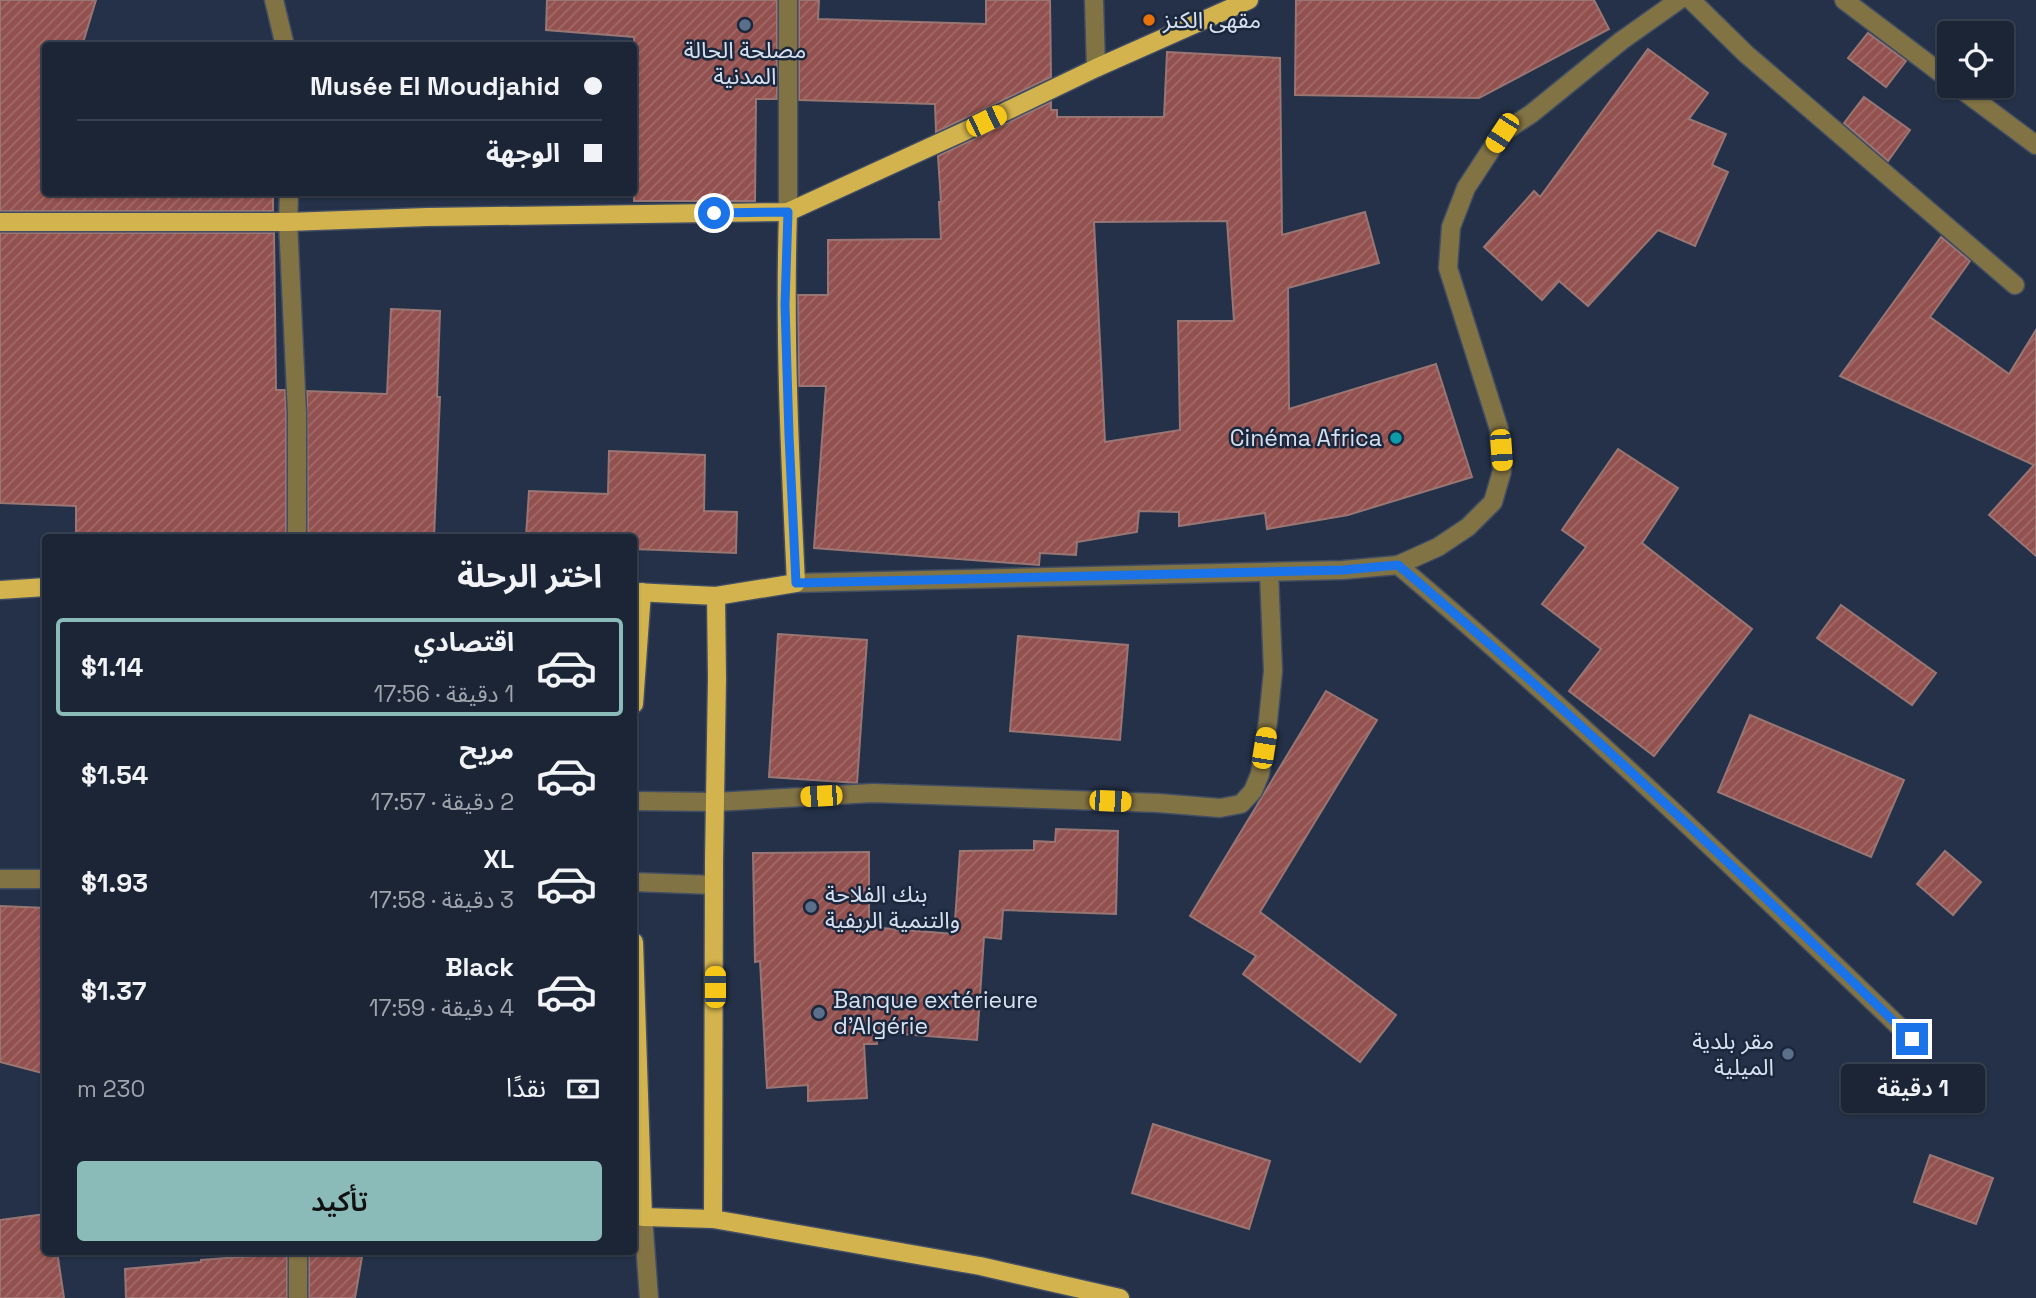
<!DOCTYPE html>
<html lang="ar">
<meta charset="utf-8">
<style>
body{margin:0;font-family:"Space Grotesk","Noto Sans Arabic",sans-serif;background:#242d3e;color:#f1f3f6;direction:rtl;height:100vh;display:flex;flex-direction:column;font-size:26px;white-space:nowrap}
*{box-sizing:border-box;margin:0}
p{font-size:23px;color:#a0a5ad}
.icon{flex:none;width:38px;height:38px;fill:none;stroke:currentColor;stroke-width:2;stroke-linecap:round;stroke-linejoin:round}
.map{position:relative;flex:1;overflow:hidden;direction:ltr}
.side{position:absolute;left:42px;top:534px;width:595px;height:721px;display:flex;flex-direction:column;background:#1b2536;border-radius:7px;box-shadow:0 2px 5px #0004,0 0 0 2px #394251;direction:rtl}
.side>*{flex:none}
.hud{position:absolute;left:42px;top:42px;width:595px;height:154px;border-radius:7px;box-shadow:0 2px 5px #0004,0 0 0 2px #394251;direction:rtl;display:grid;align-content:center;height:154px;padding:0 35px;background:#1b2536}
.tools{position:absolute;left:1937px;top:21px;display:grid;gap:14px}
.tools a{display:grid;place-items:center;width:77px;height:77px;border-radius:7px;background:#1b2536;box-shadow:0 2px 5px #0004,0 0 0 2px #394251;font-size:35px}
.end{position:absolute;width:32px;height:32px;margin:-16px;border:9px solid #1a73e8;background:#fff;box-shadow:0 0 0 4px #fff}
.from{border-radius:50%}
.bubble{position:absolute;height:49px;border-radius:7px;background:#1b2536;box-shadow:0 2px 5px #0004,0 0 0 2px #394251;font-size:23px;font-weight:600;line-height:49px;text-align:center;direction:rtl}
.car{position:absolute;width:21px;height:42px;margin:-21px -10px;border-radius:9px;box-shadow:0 0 5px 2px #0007;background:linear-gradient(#f5c518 24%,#345 0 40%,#f5c518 0 76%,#345 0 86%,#f5c518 0)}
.hud b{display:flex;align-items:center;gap:24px;height:66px;font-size:26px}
.hud b+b{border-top:2px solid #394251}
.hud i{width:18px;height:18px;background:#f1f3f6}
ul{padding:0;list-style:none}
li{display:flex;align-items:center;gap:21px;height:98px;margin:0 14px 10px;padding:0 21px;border:4px solid transparent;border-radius:7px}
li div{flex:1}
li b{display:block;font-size:26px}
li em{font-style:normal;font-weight:600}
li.selected{border-color:#8bbbb9}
li>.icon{width:63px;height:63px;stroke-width:1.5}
h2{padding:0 35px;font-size:32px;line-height:84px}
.pay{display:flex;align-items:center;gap:18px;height:77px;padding:0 35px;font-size:26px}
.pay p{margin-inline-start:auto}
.cta{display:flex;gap:14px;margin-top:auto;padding:14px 35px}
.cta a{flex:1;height:80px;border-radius:7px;background:#8bbbb9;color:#111;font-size:28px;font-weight:600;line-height:80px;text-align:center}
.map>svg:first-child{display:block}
.building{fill:url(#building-hatch);stroke:#997674;stroke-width:2;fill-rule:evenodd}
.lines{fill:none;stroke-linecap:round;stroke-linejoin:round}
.minor-casing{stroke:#414d63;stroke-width:21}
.major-casing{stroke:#414d63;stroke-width:21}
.minor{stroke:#827345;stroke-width:18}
.major{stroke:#d3b34e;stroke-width:18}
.route{stroke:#1a73e8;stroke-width:9}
.food-dot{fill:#e8710a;stroke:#1a273d;stroke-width:2.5}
.service-dot{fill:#5c6f8a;stroke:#1a273d;stroke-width:2.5}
.culture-dot{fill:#0f9aa8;stroke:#1a273d;stroke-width:2.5}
.labels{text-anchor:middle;stroke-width:5;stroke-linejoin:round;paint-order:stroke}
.poi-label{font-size:23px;fill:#d7e0ef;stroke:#1a273d;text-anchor:start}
</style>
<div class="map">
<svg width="2036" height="1298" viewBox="0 0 2036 1298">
<defs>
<pattern id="building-hatch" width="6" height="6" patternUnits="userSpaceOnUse" patternTransform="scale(1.75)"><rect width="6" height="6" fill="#92514f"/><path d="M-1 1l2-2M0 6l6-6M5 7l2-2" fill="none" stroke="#a16a69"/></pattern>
</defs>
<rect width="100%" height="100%" fill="#243148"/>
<g class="building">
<polygon points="0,0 96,0 82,46 46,46 46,192 273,192 273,211 0,211"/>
<polygon points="547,0 777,0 777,99 756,99 755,201 634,201 634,37 546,30"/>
<polygon points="799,0 819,0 818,19 986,24 986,0 1050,0 1051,77 936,132 935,104 799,100"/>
<polygon points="1296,0 1594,0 1609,29 1479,98 1295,95"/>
<polygon points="1868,33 1906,61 1886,87 1848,58"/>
<polygon points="1648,49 1708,93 1689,119 1726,134 1712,165 1728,172 1695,246 1658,230 1588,306 1559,281 1542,300 1484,247 1534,191 1540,197"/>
<path d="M 1167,52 L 1280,58 L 1282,235 L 1365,212 L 1379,263 L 1288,288 L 1289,409 L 1436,364 L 1472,477 L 1348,515 L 1267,529 L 1265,513 L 1179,526 L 1179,512 L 1139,511 L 1137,532 L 1077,542 L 1076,555 L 1040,553 L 1039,565 L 814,548 L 826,386 L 799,386 L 798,295 L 828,295 L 828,240 L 941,239 L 939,202 L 941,202 L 938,156 L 1051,102 L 1051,110 L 1057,110 L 1057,117 L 1164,117 ZM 1227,221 L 1234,321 L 1178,321 L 1180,430 L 1105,442 L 1094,222 Z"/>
<polygon points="1864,97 1910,130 1888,161 1844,123"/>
<polygon points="0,233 274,233 276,390 285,390 286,413 286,537 76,537 76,506 0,503"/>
<polygon points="1941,237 1970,261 1930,317 2009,374 2036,330 2036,556 1989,515 2034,465 1840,376"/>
<polygon points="391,309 440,311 437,397 440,397 434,537 308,537 307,391 387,394"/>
<polygon points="1618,449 1678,488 1642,543 1752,629 1654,756 1569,691 1601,649 1542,604 1586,547 1562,530"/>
<polygon points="609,451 705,455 704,511 737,512 736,553 634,549 634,537 526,537 529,491 608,494"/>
<polygon points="1841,605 1936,673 1912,705 1817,638"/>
<polygon points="778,634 867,640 857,783 769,777"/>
<polygon points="1018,636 1128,645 1120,740 1010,731"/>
<polygon points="1326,691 1377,720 1260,912 1396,1015 1360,1062 1243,974 1256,956 1190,916"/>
<polygon points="1750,715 1904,780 1871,857 1718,792"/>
<polygon points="1056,829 1118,831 1116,914 1003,910 1001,939 984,937 977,1040 876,1032 877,1044 864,1044 867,1098 808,1101 808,1085 767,1088 760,961 755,962 753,853 869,852 869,927 954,934 960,851 1034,850 1034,841 1055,842"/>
<polygon points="1945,851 1981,882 1953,915 1917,884"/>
<polygon points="0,906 46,908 46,1074 0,1062"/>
<polygon points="1153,1124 1270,1161 1249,1229 1132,1193"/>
<polygon points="1930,1155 1993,1178 1976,1224 1914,1202"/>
<polygon points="46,1214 46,1251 57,1251 64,1298 0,1298 0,1220"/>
<polygon points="282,1251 287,1251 287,1298 126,1298 125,1269 201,1262 201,1260 281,1254"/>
<polygon points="309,1251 363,1251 355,1298 309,1298"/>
</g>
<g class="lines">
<g class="minor-casing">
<g id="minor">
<polyline points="274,0 285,46"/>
<polyline points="1094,0 1096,68"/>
<polyline points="1691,0 1746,54 2015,285"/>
<polyline points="1844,0 1950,80"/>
<polyline points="1957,86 2036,145"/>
<polyline points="289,192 288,222 297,413 297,537"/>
<polyline points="788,212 788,0"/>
<path d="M 1398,565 C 1576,716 1744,877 1912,1039"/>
<polyline points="796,583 1343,570 1398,565 1438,547 1468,527 1493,502 1502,471 1499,429 1448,268 1451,227 1466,188 1502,133 1531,114 1621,41 1679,0"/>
<polyline points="634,801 715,802 873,793 1158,803 1220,808 1241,804 1253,791 1260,774 1268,721 1273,671 1269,572"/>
<polyline points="0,879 46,879"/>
<polyline points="634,882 714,885"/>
<polyline points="643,1217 649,1298"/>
<polyline points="298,1298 298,1251"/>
</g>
</g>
<g class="major-casing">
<g id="major">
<polyline points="0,222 288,222 427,217 788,212 965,131 1096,68 1249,0"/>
<polyline points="0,590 46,587"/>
<path d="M 634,592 L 716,596 L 796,583 C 790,459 784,336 788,212"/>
<polyline points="634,704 642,592"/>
<polyline points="634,942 643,1217 713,1219 980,1266 1120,1298"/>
<polyline points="713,1219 714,861 717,678 716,596"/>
</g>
</g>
<use href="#minor" class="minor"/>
<use href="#major" class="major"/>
</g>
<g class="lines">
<path class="route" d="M 714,213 L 788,212 L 785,305 L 789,435 L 796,583 L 1343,570 L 1398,565 C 1576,716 1745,877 1912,1039"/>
</g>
<circle class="food-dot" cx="1149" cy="20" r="7"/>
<g class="service-dot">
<circle cx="745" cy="25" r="7"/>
<circle cx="811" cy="907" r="7"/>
<circle cx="819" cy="1013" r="7"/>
<circle cx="1788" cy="1054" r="7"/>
</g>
<circle class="culture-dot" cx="1396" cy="438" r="7"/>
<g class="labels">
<g class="poi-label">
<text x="1163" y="28">مقهى الكنز</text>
<text x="745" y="58" text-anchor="middle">مصلحة الحالة<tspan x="745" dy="26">المدنية</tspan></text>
<text x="1382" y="446" text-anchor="end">Cinéma Africa</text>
<text x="825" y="902">بنك الفلاحة<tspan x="825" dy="26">والتنمية الريفية</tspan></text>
<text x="833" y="1008">Banque extérieure<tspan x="833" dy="26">d'Algérie</tspan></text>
<text x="1774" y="1049" text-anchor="end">مقر بلدية<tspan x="1774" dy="26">الميلية</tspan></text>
</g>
</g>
</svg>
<div class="tools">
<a><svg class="icon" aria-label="locate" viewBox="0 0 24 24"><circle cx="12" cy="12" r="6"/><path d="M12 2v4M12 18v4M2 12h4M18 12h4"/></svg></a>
</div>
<i class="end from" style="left:714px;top:213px"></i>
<i class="end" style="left:1912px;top:1039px"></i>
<div class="bubble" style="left:1841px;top:1064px;width:144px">1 دقيقة</div>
<i class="car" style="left:986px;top:121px;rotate:64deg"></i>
<i class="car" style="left:1502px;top:133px;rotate:213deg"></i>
<i class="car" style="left:1501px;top:450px;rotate:176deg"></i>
<i class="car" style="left:1264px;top:748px;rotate:9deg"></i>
<i class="car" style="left:821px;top:796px;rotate:267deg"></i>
<i class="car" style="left:1110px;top:801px;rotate:92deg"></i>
<i class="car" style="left:715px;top:987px;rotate:0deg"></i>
<div class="hud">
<b><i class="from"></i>Musée El Moudjahid</b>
<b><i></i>الوجهة</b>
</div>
<section class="side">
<h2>اختر الرحلة</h2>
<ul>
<li class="selected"><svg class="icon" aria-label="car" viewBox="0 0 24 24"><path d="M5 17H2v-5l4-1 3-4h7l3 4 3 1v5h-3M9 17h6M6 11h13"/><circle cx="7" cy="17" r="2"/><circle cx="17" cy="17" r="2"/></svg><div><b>اقتصادي</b><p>1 دقيقة · 17:56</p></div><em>$1.14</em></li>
<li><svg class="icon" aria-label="car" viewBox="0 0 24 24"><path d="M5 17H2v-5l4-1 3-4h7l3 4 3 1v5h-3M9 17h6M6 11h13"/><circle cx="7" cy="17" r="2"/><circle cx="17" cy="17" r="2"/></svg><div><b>مريح</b><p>2 دقيقة · 17:57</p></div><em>$1.54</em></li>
<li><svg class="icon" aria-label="car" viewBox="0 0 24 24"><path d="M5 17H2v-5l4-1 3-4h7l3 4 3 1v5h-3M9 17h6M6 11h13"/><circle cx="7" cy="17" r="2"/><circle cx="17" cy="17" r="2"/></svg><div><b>XL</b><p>3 دقيقة · 17:58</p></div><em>$1.93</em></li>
<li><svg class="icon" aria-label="car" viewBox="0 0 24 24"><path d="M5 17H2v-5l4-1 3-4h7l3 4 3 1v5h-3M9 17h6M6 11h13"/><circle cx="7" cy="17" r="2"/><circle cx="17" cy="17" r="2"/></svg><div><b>Black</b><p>4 دقيقة · 17:59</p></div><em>$1.37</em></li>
</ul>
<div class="pay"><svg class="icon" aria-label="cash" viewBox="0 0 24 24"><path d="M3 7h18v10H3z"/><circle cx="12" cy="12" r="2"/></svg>نقدًا<p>230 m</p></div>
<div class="cta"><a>تأكيد</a></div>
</section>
</div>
